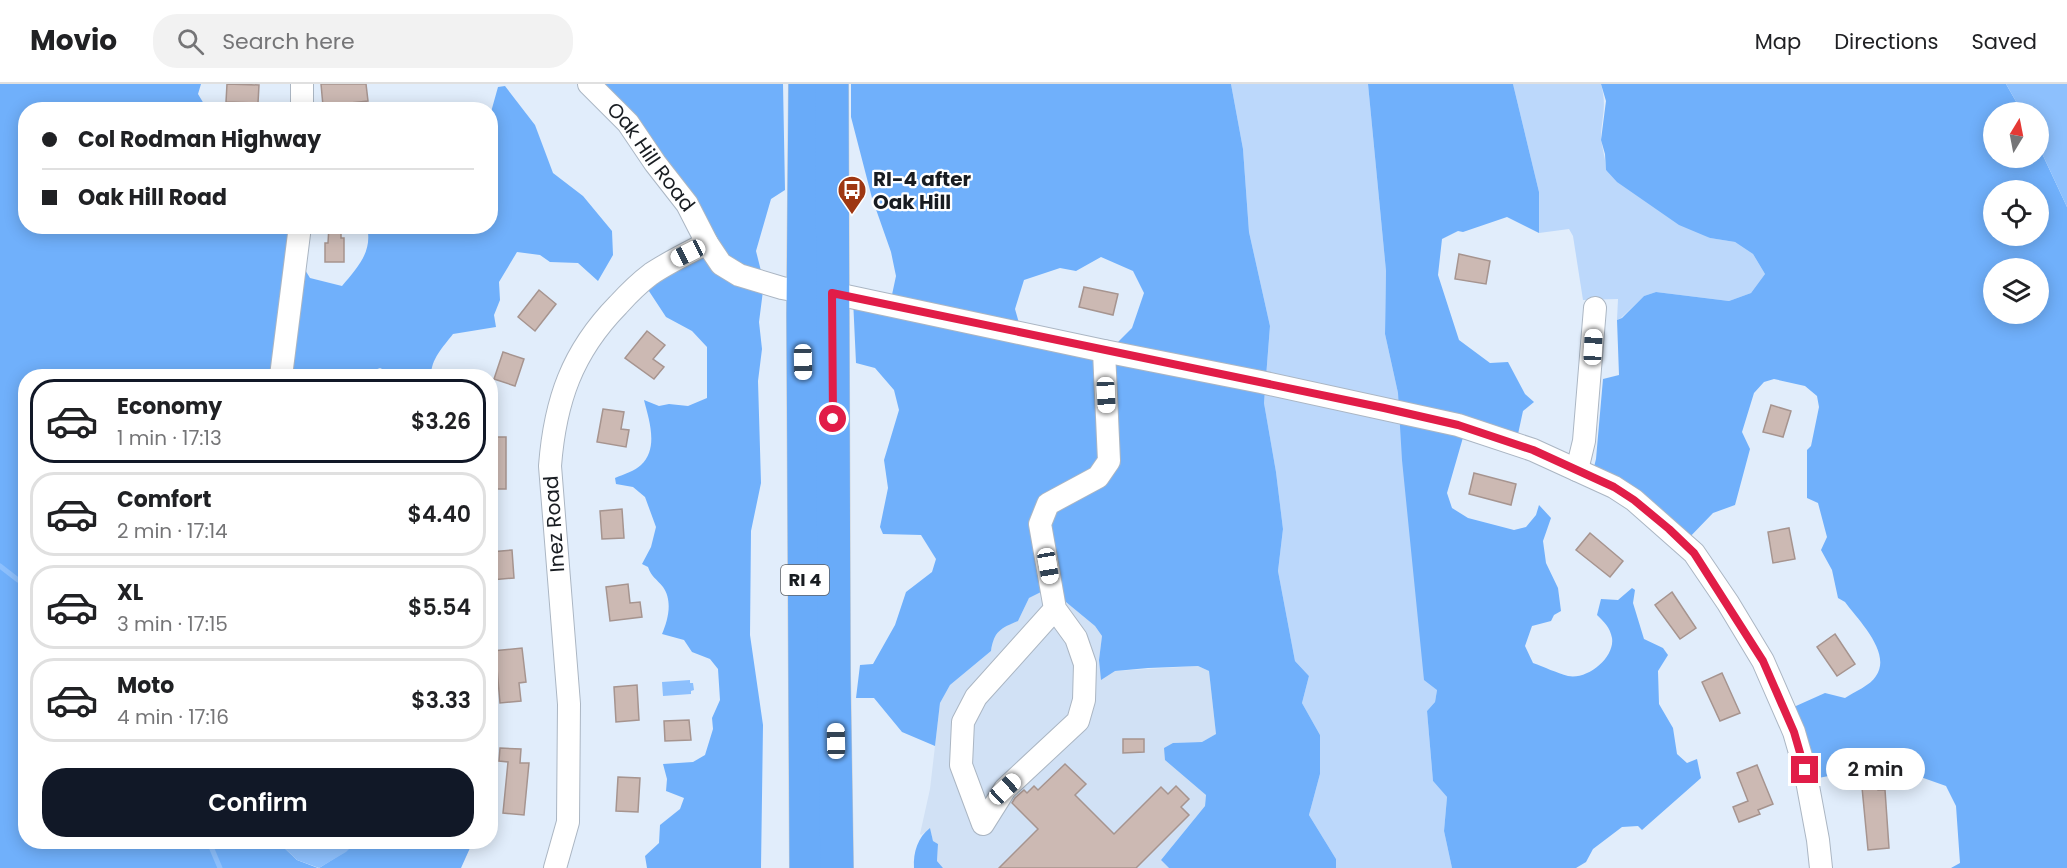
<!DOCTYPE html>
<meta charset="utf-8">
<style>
body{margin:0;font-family:Poppins,sans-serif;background:#f2f2f2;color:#202124;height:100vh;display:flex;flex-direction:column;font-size:22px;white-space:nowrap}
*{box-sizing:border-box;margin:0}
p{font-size:20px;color:#757577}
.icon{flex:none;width:33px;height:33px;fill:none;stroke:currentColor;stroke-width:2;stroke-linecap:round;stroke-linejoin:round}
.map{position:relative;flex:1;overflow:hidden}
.panel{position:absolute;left:18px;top:285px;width:480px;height:480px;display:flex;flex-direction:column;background:#fff;border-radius:24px;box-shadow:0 3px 15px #0003}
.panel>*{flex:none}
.guide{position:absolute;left:18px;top:18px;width:480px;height:132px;border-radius:24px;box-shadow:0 3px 15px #0003;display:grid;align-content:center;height:132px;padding:0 24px;background:#fff}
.needle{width:39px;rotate:10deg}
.controls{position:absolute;left:1983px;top:18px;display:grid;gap:12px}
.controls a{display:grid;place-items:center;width:66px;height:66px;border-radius:50%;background:#fff;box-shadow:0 3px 15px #0003;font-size:30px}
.end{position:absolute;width:27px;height:27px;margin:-14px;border:8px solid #e11d48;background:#fff;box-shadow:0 0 0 3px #fff}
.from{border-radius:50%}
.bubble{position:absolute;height:42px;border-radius:21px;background:#fff;box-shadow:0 3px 15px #0003;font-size:20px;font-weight:600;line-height:42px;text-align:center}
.car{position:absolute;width:18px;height:36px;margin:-18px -9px;border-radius:8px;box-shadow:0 0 4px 2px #0007;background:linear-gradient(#fff 24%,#345 0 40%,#fff 0 76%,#345 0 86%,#fff 0)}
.guide b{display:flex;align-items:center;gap:21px;height:57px;font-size:22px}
.guide b+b{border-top:2px solid #e0e0e0}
.guide i{width:15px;height:15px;background:#202124}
ul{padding:10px 0 0;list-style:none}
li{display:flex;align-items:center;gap:18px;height:84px;margin:0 12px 9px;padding:0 12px;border:3px solid #e0e0e0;border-radius:24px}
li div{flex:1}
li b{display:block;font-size:22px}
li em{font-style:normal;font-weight:600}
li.active{border-color:#111827}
li>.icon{width:54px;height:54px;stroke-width:1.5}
.button{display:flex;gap:12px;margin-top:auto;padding:12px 24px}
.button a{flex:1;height:69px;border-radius:24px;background:#111827;color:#fff;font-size:24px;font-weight:600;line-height:69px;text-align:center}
header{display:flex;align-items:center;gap:36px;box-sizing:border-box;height:84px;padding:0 30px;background:#fff;border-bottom:2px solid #e0e0e0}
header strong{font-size:28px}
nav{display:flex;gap:33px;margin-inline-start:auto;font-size:21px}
.search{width:420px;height:54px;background:#f2f2f2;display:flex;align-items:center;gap:15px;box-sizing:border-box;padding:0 21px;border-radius:24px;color:#757577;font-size:22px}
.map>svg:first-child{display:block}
.built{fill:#d1e1f5}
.green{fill:#bcd8fb}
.forest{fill:#70b0fb;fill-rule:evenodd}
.water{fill:#8dc0fd}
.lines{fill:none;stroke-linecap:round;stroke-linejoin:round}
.stream{stroke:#8dc0fd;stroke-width:5}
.building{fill:#ccb9b3;stroke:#a6948f;stroke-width:1.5}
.minor-casing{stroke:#abb6c3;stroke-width:24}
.highway-casing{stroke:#cccdce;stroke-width:34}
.minor{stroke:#fff;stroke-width:22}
.highway{stroke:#69abf9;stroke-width:33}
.route{stroke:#e11d48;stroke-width:8}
.labels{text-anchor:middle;stroke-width:4.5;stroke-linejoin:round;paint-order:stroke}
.shield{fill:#fff;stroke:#5d6064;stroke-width:1.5}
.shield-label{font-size:18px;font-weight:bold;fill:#181c21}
.street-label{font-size:20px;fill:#181c21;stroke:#fff}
.poi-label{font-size:20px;font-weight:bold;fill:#181c21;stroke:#fff;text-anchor:start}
</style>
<header>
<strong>Movio</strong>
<div class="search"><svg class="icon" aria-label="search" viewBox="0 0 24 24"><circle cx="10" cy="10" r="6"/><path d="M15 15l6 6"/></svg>Search here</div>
<nav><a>Map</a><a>Directions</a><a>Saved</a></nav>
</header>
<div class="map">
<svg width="2067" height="784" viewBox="0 0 2067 784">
<rect width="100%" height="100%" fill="#e1edfb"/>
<polygon class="built" points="1049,504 1095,542 1102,552 1099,576 1115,587 1198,582 1209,587 1216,650 1202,658 1173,659 1190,696 1206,711 1205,722 1161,776 1169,784 943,784 937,777 938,760 933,757 930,745 921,751 920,750 930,705 940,619 950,601 991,567 993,555 1002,543 1018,537 1029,514"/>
<g class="green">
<polygon points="1231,0 1368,0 1386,187 1385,250 1398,309 1437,606 1435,618 1427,627 1433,697 1447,713 1444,747 1452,784 1336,784 1336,775 1309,731 1320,690 1320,651 1302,619 1309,592 1295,577 1278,487 1283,445 1276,388 1264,319 1270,242 1249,148 1243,65"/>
<path d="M 1513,0 L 1601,0 C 1607,22 1602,31 1601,52 C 1601,61 1606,75 1606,86 L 1710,154 L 1735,158 L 1753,170 L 1765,190 L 1751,209 L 1729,217 L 1656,208 L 1644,212 L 1621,234 L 1617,236 L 1618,215 L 1583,216 L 1573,152 L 1569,145 L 1539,149 L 1539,108 Z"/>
</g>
<g class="forest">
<path d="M 0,0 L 201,0 L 198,10 L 207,25 L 26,26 L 26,142 L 299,143 L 296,171 L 310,194 L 342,202 C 357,184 373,168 367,143 L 490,142 L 491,28 L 498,3 L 505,2 L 535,41 L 553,89 L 583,112 L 612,147 L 613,171 L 598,197 L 578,179 L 550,178 L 540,171 L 517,168 L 499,198 L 500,216 L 494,231 L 496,243 L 453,250 C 443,263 431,275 431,292 L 397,292 L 380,284 L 359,292 L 26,292 L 26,758 L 278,758 L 297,776 L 318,784 L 0,784 Z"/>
<path d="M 592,0 L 783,0 L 785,106 L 771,115 L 756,167 L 764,199 L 759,238 L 762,265 L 758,297 L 761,399 L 751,447 L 750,551 L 763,641 L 761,784 L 647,784 L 645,772 L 659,759 L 660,741 L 680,725 L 684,714 L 666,707 L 667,695 L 663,680 L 693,678 L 705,671 L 713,645 L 712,634 L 720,616 L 718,585 L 710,575 L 692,568 L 684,556 L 662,550 C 668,536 673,517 663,503 C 656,494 652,494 648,483 L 642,480 L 651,463 L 656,443 L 645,413 L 633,403 L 616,400 L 615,394 C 624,390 635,387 641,381 C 659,364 649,336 644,316 L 659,322 L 669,320 L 688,322 L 707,314 L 707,263 L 692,247 L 666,233 L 643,198 L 703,159 Z"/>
<path d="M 851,0 L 1231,0 L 1243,65 L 1249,148 L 1270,242 L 1264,319 L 1276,388 L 1283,445 L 1278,487 L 1295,577 L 1309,592 L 1302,619 L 1320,651 L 1320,690 L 1309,731 L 1336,775 L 1336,784 L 1169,784 L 1161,776 L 1205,722 L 1206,711 L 1165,676 L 1164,664 L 1173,659 L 1202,658 L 1216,650 L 1209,587 L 1198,582 L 1148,584 L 1115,587 L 1101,596 L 1099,576 L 1102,552 L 1095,542 L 1049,504 L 1029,514 L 1018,537 C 1001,544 994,547 991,567 L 950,601 L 940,619 L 935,662 L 902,648 L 874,614 L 856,614 L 860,581 L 873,580 L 895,541 L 906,508 L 932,488 L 936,475 L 921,451 L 883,450 L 880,443 L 888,404 L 884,376 L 899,326 L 894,306 L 875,284 L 856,279 L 853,215 L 890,220 L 896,192 L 891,168 L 872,114 L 851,33 ZM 1101,173 L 1133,187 L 1144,209 L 1132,244 L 1110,266 L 1021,246 L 1015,225 L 1024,196 L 1060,184 L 1076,187 Z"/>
<path d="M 1368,0 L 1513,0 L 1539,108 L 1539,149 L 1507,133 L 1463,148 L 1458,147 L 1442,155 L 1438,191 L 1459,256 L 1490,279 L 1508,278 L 1525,310 L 1534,318 L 1523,327 L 1515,364 L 1464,350 L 1447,409 L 1452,424 L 1468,434 L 1514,446 L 1526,443 L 1536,431 L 1539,421 L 1551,434 L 1543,457 L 1546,479 L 1558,504 L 1561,527 L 1554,531 L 1551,537 L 1532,542 L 1525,562 L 1533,579 C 1544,583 1557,589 1568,592 C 1588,596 1615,573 1612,554 C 1610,543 1604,538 1597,531 L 1601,515 L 1618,516 L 1632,504 L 1635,506 L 1633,519 L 1644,555 L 1663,564 L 1668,571 L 1658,587 L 1659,620 L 1673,644 L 1677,670 L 1687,679 L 1697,675 L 1701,694 L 1642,746 L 1638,742 L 1622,743 L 1593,765 L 1586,778 L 1576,784 L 1452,784 L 1444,747 L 1447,713 L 1433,697 L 1427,627 L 1435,618 L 1437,606 L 1424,596 L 1402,376 L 1398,309 L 1385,250 L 1386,187 Z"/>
<path d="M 1601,0 L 2006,0 L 2022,28 L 1994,28 L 1994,74 L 2038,74 L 2039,63 L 2067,123 L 2067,784 L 1951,784 L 1960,779 L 1956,722 L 1946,702 L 1898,685 L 1866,680 L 1840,690 L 1818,694 L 1787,626 L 1825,609 L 1845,614 C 1854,608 1871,601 1876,592 C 1892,569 1859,537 1845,518 L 1838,514 L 1832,486 L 1821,466 L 1827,453 L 1818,419 L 1807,414 L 1807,366 L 1811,362 L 1819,323 L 1817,312 L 1805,302 L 1774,295 L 1764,298 L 1754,309 L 1742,348 L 1750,365 L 1735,421 L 1713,429 L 1684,459 L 1591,395 L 1596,375 L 1603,295 L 1619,291 L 1617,236 L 1622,234 L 1644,212 L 1656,208 L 1729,217 L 1751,209 L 1765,190 L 1753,170 L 1735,158 L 1710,154 L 1679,141 L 1617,98 L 1606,86 L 1605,70 L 1601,56 L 1606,17 ZM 1994,106 L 2038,106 L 2038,152 L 1994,152 ZM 1994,184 L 2038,184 L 2038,230 L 1994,230 Z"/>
<path d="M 930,744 L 933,757 L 938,760 L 937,777 L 943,784 L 914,784 C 913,768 918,753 930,744 Z"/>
<polygon points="356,758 485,758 484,761 470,764 461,784 319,784 346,767"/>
</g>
<g class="water">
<polygon points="2006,0 2067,0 2067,123 2039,63 2038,28 2022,28"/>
<polygon points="690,596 690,599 693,599 694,606 691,607 691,610 663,612 662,598"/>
<polygon points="278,758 356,758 346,768 319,784 297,776"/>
</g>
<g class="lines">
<g class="stream">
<polyline points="0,482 18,496 26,498"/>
<polyline points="209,758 220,784"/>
</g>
</g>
<g class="building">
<polygon points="227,0 259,1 258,19 226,18"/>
<polygon points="321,0 366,0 368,17 323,22"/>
<polygon points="329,142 341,142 341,154 344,154 344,178 325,178 325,159 328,159"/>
<polygon points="1459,170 1490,177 1486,200 1455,195"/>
<polygon points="1084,203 1118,210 1113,231 1079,223"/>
<polygon points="539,206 556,220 535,247 518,233"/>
<polygon points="647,247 665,261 653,275 664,283 654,295 625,274"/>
<polygon points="503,268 524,275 515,302 494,295"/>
<polygon points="1771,321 1791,327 1783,353 1763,348"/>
<polygon points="603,325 624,328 621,345 629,346 626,363 597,358"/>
<rect x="490" y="353" width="16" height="52"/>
<polygon points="1474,389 1516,400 1511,421 1469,410"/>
<polygon points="622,425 624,454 602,455 600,427"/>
<polygon points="1789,444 1795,475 1773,479 1768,448"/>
<polygon points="1590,449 1623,477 1610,493 1576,466"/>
<polygon points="512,466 514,494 491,496 490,468"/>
<polygon points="628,500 630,519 640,518 642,533 610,537 606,503"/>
<polygon points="1672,508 1696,544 1680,555 1655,521"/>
<polygon points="1835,550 1855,580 1837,592 1817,563"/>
<polygon points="522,564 526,598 519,599 521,617 500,619 497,584 494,585 492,567"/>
<polygon points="1722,589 1740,629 1720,637 1702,598"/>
<polygon points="637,601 639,636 616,638 614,603"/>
<polygon points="689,636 691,656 665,657 664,637"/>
<polygon points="1123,655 1144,655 1144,668 1123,669"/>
<polygon points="500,664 521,665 520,679 529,679 524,731 503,729 508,678 499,677"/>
<polygon points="1065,680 1086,700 1075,711 1114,750 1161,703 1168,710 1176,702 1189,715 1181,723 1189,731 1136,784 999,784 1038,745 1012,719 1015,714 1024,706 1027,709 1034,702 1038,706"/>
<polygon points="1757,681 1773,720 1758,726 1760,730 1739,738 1733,723 1748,717 1737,689"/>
<polygon points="1877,691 1878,706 1885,706 1889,764 1868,766 1861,693"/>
<polygon points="618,693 640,694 638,728 616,727"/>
</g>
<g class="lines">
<g class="minor-casing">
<g id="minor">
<polyline points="302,0 302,26"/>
<path id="s1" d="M 589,0 L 628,39 L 655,79 L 687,120 L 707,159 L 721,180 L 739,191 L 782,204 L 803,208 L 832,209 L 1104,267 L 1261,298 L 1458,341 L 1533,366 L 1614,403 L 1634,416 L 1694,469 L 1728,519 L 1763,577 L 1794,648 L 1805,686 L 1818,756 L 1821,784"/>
<polyline points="281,292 300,142"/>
<polyline points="1577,386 1584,357 1595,224"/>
<polyline points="1055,525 1076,554 1085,580 1084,616 1078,637 1005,705 983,740 961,681 963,638 976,613 1055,525 1040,440 1048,420 1098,393 1109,377 1104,267"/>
<path d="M 555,784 L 568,738 L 569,620 L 550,382 C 555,317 572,268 618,221 C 628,210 639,199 651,190 C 669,178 688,169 707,159"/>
</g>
</g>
<g class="highway-casing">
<g id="highway">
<polyline points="805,0 803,231 806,784"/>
<polyline points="832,0 834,592 837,784"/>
</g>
</g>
<use href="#minor" class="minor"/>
<use href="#highway" class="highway"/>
</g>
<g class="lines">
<polyline class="route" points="833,335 832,209 1384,324 1458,341 1533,366 1614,403 1634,416 1669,445 1694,469 1763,577 1794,648 1805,686"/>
</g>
<defs>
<g id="bus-pin" transform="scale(1.5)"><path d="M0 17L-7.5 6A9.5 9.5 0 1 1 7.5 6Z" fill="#9e3712" stroke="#fff"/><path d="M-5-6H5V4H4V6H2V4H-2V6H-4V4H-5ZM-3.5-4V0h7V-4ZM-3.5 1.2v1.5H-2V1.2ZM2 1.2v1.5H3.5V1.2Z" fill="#fff"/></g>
</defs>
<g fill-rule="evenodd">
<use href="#bus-pin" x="852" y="106"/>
</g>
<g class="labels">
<rect class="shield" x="781" y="481" width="48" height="30" rx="4.5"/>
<g class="shield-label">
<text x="805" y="502">RI 4</text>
</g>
<g class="street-label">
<text dy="7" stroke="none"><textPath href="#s1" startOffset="96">Oak Hill Road</textPath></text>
<text transform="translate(554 440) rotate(-94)" y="7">Inez Road</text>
</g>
<g class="poi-label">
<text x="873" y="102">RI-4 after<tspan x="873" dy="23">Oak Hill</tspan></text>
</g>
</g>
</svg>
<div class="controls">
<a><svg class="needle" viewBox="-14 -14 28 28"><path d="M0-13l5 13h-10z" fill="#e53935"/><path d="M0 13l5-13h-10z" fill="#757577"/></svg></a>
<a><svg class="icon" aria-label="locate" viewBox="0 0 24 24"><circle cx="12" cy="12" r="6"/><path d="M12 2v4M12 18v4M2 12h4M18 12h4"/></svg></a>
<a><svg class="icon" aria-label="layers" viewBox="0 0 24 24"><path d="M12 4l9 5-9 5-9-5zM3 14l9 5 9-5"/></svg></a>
</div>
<i class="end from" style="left:833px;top:335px"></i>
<i class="end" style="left:1805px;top:686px"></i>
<div class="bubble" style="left:1826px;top:664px;width:99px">2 min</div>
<i class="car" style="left:688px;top:169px;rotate:243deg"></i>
<i class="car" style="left:1593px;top:263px;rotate:3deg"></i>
<i class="car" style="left:803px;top:278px;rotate:179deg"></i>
<i class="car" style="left:1106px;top:311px;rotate:177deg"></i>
<i class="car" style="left:1048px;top:482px;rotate:170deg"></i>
<i class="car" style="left:836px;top:657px;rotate:359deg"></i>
<i class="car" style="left:1005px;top:705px;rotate:47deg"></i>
<div class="guide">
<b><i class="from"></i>Col Rodman Highway</b>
<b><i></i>Oak Hill Road</b>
</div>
<section class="panel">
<ul>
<li class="active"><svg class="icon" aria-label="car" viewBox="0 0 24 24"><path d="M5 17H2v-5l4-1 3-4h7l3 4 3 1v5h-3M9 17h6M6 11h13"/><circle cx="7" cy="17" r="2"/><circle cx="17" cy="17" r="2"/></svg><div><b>Economy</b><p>1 min · 17:13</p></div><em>$3.26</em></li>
<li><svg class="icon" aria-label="car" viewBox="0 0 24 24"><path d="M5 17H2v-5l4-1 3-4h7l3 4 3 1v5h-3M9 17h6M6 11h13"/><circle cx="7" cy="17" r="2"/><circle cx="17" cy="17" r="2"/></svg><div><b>Comfort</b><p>2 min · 17:14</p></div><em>$4.40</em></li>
<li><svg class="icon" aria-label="car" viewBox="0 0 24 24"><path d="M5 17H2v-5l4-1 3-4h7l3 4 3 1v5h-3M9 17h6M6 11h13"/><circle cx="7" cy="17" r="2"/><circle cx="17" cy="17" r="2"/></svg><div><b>XL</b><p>3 min · 17:15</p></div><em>$5.54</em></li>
<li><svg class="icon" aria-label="car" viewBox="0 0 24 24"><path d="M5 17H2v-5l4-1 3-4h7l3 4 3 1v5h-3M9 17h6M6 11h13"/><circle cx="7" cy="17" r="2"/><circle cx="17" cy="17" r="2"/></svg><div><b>Moto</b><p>4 min · 17:16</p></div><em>$3.33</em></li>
</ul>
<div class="button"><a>Confirm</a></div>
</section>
</div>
